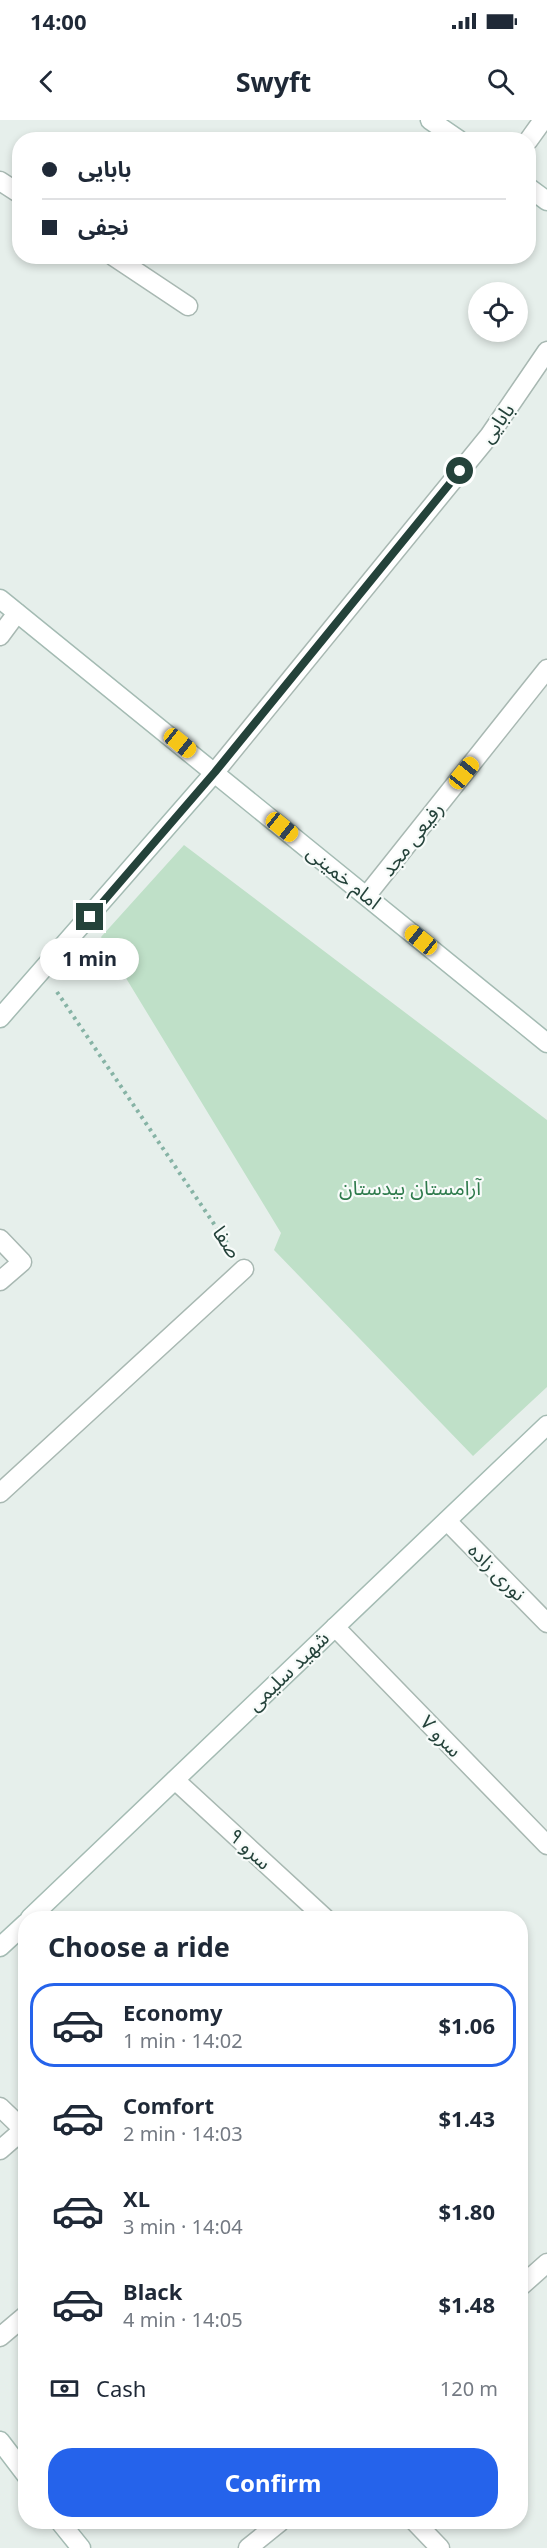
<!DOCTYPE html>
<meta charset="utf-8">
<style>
body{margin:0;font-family:"Noto Sans","Noto Sans Arabic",sans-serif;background:#f6f6f7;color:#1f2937;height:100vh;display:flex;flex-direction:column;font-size:22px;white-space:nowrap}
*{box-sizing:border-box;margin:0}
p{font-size:20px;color:#747a83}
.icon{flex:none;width:33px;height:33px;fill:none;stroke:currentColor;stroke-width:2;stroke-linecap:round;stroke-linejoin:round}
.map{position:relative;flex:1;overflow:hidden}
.side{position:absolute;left:18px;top:1791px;width:510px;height:618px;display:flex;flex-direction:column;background:#fff;border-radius:24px;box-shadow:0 3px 9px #0003}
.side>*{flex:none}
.hud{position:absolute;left:12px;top:12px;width:524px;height:132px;border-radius:24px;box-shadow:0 3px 9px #0003;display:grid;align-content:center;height:132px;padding:0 30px;background:#fff}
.buttons{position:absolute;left:468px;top:162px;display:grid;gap:12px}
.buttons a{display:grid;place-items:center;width:60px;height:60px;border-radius:50%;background:#fff;box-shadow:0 3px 9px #0003;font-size:30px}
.end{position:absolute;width:27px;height:27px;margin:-14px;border:8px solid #24423a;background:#fff;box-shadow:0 0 0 3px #fff}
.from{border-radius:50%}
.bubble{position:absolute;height:42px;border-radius:21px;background:#fff;box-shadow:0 3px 9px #0003;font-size:20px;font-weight:700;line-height:42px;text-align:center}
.car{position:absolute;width:18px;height:36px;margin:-18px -9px;border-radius:8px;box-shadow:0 0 4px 2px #0007;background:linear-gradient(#f5c518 24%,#345 0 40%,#f5c518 0 76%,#345 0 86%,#f5c518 0)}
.hud b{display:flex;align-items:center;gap:21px;height:57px;font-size:22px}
.hud b+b{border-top:2px solid #e0e1e3}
.hud i{width:15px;height:15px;background:#1f2937}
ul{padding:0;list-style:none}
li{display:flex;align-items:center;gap:18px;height:84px;margin:0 12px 9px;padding:0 18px;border:3px solid transparent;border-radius:24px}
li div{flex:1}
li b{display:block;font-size:22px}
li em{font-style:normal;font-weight:700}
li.on{border-color:#2563eb}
li>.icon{width:54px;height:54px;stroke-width:1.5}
h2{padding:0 30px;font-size:27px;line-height:72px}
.pay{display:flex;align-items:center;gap:15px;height:66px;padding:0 30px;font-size:22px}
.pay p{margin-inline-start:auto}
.primary-button{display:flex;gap:12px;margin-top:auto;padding:12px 30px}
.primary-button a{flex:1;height:69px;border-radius:24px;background:#2563eb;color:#fff;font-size:24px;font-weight:700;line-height:69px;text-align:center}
.status{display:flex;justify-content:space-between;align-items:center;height:42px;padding:0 30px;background:#fff;direction:ltr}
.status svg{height:16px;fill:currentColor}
header{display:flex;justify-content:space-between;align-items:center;height:78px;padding:0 30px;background:#fff;font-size:27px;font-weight:700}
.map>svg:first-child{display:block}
.green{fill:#bfe0c8}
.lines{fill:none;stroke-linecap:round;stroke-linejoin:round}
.lane-casing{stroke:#a8b8b2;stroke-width:21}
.street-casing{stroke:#a8b8b2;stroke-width:21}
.secondary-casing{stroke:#a4bbb3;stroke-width:21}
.path{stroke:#86b3a5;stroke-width:4;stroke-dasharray:3 4.5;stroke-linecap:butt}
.lane{stroke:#fff;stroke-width:18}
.street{stroke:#fff;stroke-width:18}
.secondary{stroke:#fff;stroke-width:18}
.route{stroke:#24423a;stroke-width:8}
.labels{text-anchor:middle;stroke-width:4.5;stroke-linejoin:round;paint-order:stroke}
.street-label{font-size:20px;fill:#24423a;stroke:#f7fbf9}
.park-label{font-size:20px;fill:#2d7a4b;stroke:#f7fbf9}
</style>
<div class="status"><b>14:00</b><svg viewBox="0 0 49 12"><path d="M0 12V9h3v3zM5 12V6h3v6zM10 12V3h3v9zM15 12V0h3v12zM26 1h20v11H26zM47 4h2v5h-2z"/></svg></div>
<header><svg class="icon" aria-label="back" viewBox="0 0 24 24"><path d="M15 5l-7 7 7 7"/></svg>Swyft<svg class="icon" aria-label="search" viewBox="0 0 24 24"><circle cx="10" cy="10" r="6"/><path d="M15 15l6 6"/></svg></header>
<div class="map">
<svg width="547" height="2428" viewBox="0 0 547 2428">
<rect width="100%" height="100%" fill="#e6efeb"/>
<polygon class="green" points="184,725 547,1000 547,1267 473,1336 274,1130 281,1113 101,817"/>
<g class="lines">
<g class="lane-casing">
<g id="lane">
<polyline points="0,1119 22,1142 0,1161"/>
<polyline points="248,2428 280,2402"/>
</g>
</g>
<g class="street-casing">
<g id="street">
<polyline points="528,21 543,0"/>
<polyline points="0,61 20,74"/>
<polyline points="113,136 188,186"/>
<polyline points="0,516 17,493"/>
<polyline points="215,652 489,316 547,231"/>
<polyline points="367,775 547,549"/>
<polyline points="0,1373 244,1149"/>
<polyline points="447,1401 547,1503"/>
<polyline points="335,1507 547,1725"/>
<polyline points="175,1660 325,1798"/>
<polyline points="0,1987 26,2012"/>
<polyline points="0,2030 23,2010"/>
<polyline points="520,2167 547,2143"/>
<polyline points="0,2217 26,2195"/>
<polyline points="415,2402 440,2428"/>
</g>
</g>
<g class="secondary-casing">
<g id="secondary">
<polyline points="430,0 459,20"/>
<polyline points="528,67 547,81"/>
<polyline points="0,479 547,923"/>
<polyline points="0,898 215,652"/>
<polyline points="30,1798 547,1305"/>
<polyline points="0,1827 26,1803"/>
<polyline points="0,2321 26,2355"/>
<polyline points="60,2402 81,2428"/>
</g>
</g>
<polyline class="path" points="57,872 229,1126"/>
<use href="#lane" class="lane"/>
<use href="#street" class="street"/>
<use href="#secondary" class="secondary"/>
</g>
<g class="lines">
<polyline class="route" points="90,797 215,652 460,351"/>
</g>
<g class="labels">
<g class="street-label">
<text transform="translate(497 303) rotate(-54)" y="7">بابایی</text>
<text transform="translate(412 719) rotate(-52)" y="7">رفیعی مجد</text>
<text transform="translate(344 757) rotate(39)" y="7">امام خمینی</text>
<text transform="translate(227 1122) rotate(56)" y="7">صفا</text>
<text transform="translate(497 1452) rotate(45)" y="7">نوری زاده</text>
<text transform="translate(288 1551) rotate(-44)" y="7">شهید سلیمی</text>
<text transform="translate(441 1616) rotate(46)" y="7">سرو ۷</text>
<text transform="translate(250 1729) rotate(43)" y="7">سرو ۹</text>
</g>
<g class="park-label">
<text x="410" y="1075">آرامستان بیدستان</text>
</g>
</g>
</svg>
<div class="buttons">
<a><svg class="icon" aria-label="locate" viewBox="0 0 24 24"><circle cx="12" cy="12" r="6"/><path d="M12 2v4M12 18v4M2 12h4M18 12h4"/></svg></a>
</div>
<i class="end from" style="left:460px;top:351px"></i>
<i class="end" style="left:90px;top:797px"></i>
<div class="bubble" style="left:40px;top:818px;width:99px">1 min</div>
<i class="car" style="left:180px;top:623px;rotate:129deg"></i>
<i class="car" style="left:464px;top:653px;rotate:39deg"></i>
<i class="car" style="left:282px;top:707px;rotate:129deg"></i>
<i class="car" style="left:421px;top:820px;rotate:309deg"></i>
<div class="hud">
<b><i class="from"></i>بابایی</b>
<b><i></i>نجفی</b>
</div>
<section class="side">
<h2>Choose a ride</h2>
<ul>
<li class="on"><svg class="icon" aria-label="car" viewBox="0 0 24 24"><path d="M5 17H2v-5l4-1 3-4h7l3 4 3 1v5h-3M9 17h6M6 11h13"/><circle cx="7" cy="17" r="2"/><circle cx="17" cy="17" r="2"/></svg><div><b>Economy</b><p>1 min · 14:02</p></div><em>$1.06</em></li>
<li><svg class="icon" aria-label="car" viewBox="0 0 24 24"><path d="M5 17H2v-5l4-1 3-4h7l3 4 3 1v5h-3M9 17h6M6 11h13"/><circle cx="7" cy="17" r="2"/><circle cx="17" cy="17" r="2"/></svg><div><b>Comfort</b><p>2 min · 14:03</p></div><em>$1.43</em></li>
<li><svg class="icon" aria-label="car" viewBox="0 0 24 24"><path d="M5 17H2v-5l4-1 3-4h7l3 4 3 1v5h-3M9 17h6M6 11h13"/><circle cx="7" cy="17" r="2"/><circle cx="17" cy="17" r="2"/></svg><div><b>XL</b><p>3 min · 14:04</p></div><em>$1.80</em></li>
<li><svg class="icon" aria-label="car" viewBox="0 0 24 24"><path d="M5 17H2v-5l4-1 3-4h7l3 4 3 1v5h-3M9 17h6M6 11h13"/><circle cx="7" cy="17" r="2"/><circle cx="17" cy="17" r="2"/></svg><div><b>Black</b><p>4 min · 14:05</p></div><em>$1.48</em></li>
</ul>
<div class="pay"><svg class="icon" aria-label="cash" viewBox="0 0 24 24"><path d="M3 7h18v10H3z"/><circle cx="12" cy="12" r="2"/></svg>Cash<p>120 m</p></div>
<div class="primary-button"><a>Confirm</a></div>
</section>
</div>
